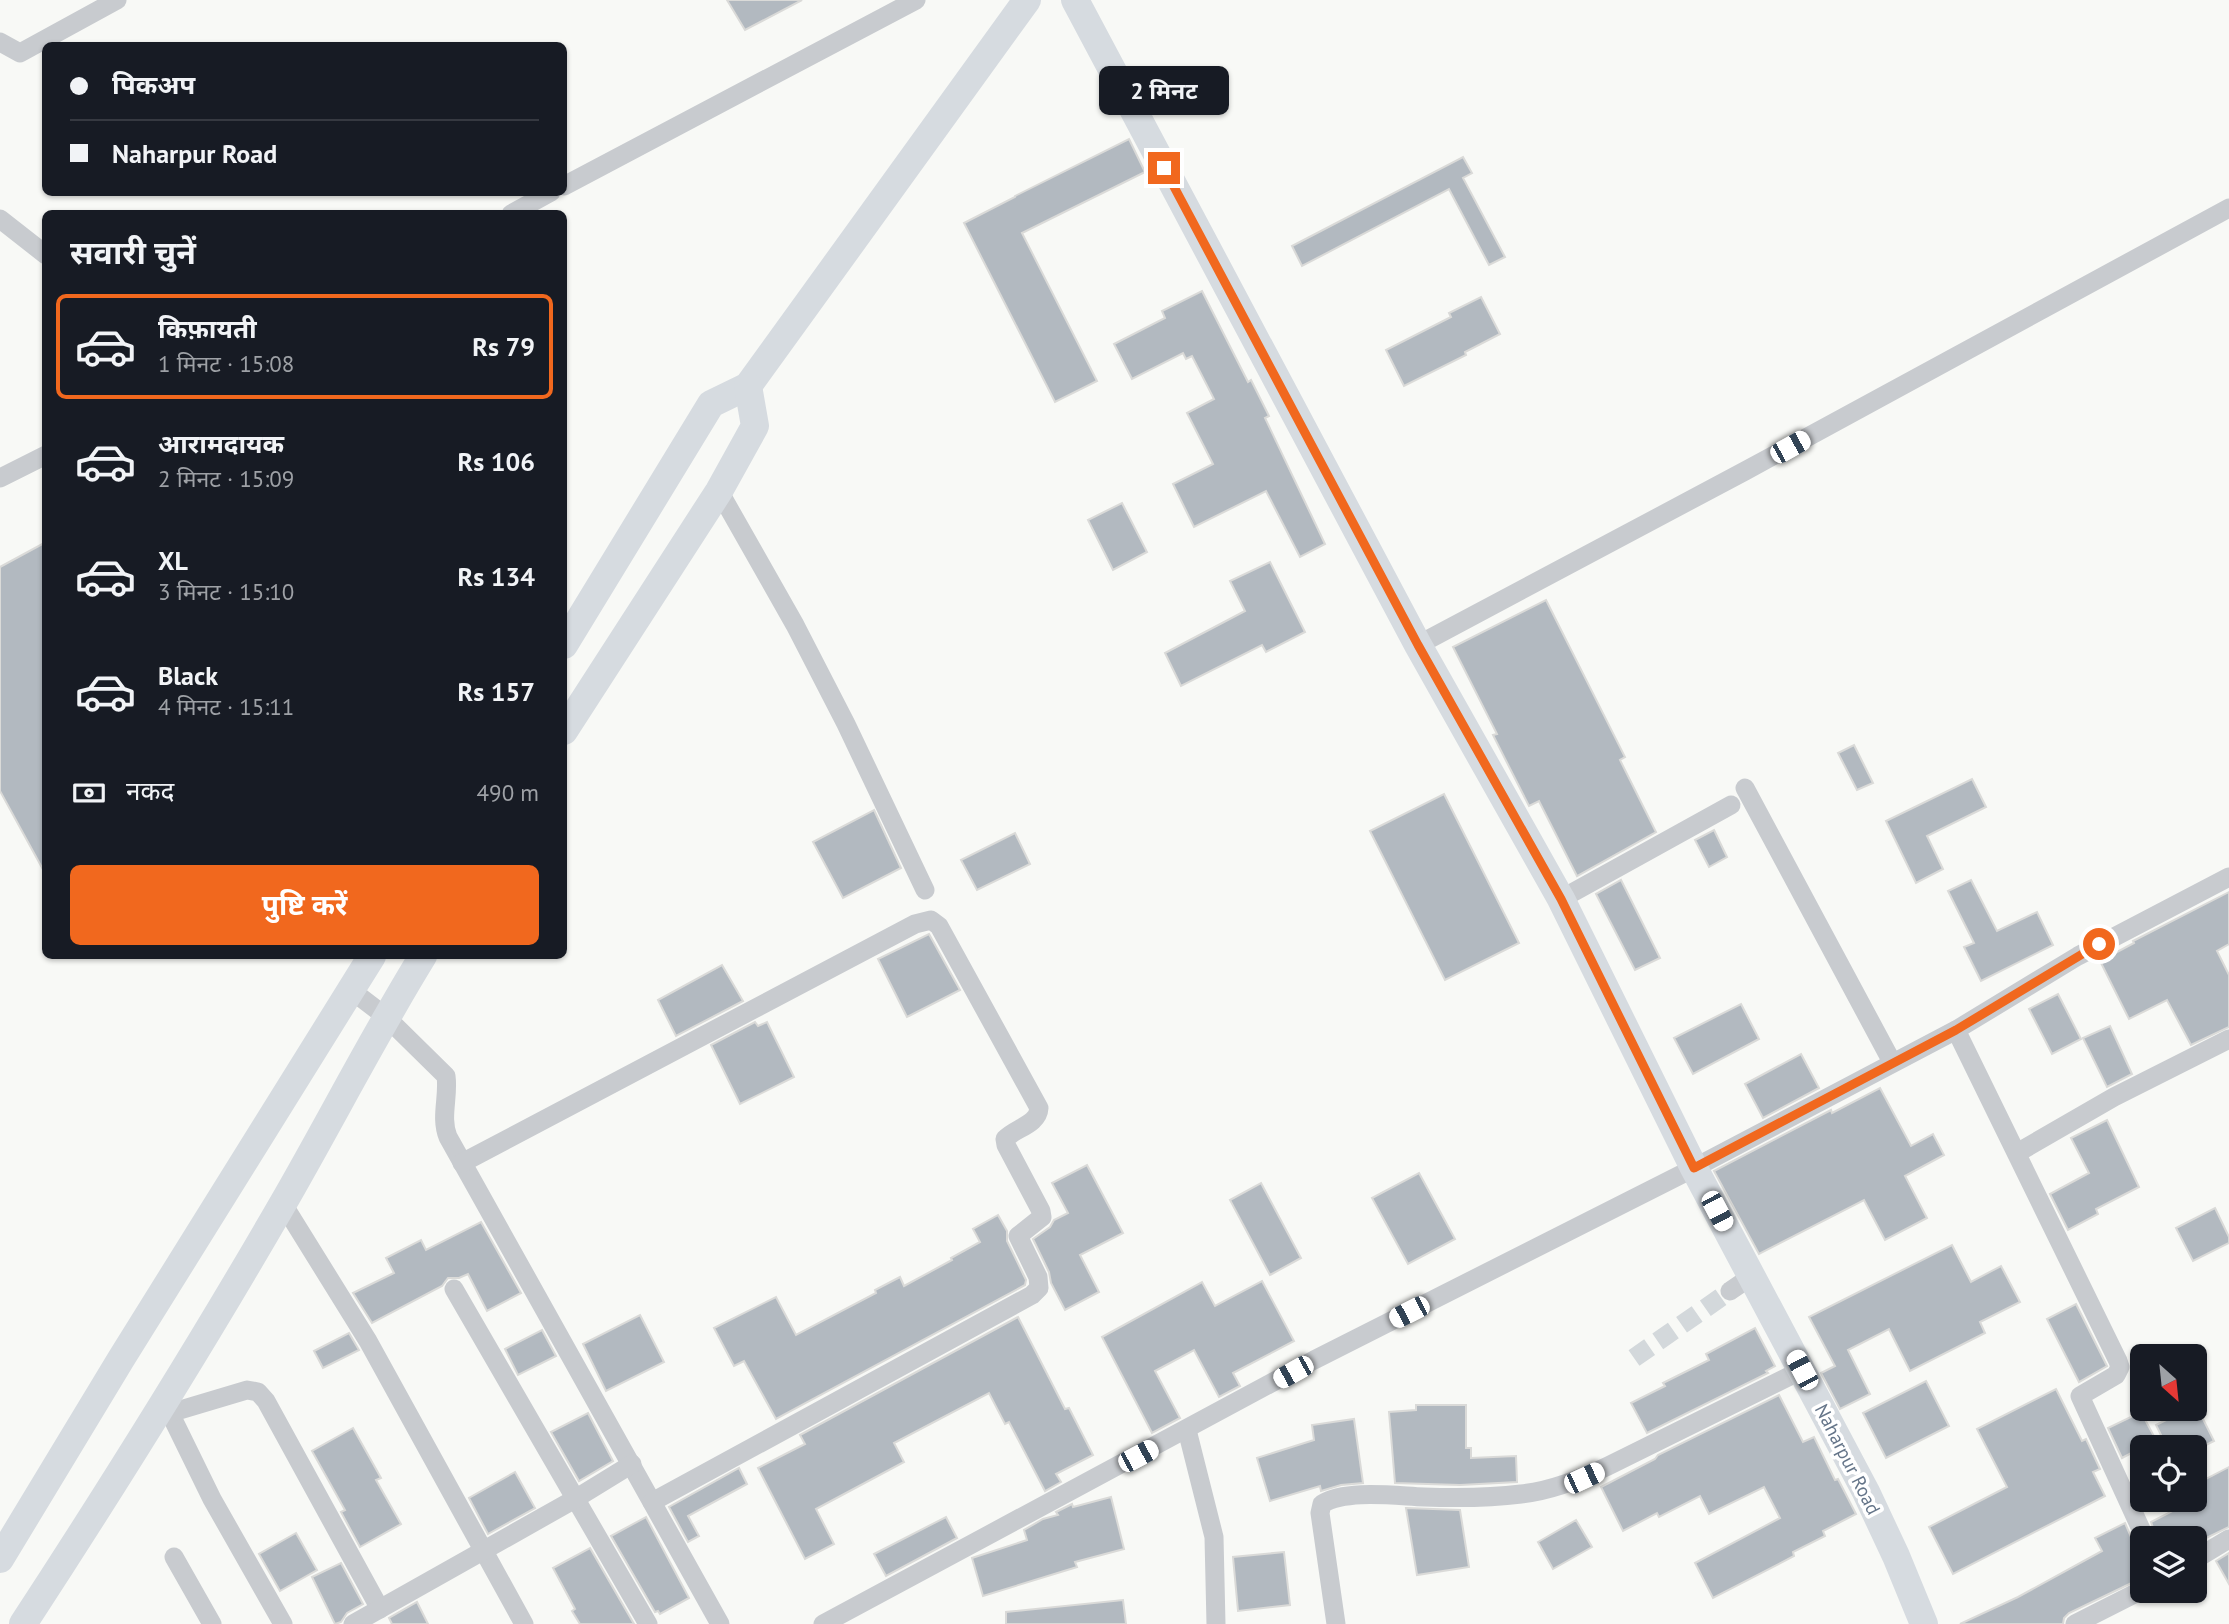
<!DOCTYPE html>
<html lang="hi">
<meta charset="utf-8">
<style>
body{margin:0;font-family:"PT Sans","Noto Sans Devanagari",sans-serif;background:#20242c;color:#f1f3f6;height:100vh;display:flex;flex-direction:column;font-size:26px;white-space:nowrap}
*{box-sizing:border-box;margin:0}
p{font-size:23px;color:#9ea1a6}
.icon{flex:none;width:38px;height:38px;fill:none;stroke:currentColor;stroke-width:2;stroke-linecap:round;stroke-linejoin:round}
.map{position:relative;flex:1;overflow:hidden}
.panel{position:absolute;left:42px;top:210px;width:525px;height:749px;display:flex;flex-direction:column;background:#171b24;border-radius:10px;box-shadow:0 2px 5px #0004}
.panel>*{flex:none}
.guide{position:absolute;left:42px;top:42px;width:525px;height:154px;border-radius:10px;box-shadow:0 2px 5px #0004;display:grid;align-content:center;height:154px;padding:0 28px;background:#171b24}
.needle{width:46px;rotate:153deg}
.controls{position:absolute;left:2130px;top:1344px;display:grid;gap:14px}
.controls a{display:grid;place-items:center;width:77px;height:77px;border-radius:10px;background:#171b24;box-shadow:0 2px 5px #0004;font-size:35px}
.end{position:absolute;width:32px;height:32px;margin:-16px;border:9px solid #f1681e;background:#fff;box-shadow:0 0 0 4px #fff}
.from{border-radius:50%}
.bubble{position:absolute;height:49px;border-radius:10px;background:#171b24;box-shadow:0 2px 5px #0004;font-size:23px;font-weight:700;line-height:49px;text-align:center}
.car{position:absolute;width:21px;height:42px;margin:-21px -10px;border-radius:9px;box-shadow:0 0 5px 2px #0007;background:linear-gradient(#fff 24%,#345 0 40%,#fff 0 76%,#345 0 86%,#fff 0)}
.guide b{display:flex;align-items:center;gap:24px;height:66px;font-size:26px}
.guide b+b{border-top:2px solid #363941}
.guide i{width:18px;height:18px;background:#f1f3f6}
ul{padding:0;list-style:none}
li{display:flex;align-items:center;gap:21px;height:105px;margin:0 14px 10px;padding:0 14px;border:4px solid transparent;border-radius:10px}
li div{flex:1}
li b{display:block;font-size:26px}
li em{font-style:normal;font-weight:700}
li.active{border-color:#f1681e}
li>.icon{width:63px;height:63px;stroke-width:1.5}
h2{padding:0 28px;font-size:32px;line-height:84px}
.pay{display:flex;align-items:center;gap:18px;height:77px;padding:0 28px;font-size:26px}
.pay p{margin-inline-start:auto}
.button{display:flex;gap:14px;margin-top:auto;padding:14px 28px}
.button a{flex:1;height:80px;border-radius:10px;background:#f1681e;color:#fff;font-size:28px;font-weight:700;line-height:80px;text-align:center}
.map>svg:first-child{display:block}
.building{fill:#b2b9c0;stroke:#dadad8;stroke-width:2}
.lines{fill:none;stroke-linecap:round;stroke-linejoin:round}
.street-tunnel{stroke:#d3d8db;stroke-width:19;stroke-dasharray:19 10;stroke-linecap:butt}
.street{stroke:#c8cbcf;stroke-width:19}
.secondary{stroke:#d6dbe0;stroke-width:28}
.route{stroke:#f1681e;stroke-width:9}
.labels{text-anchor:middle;stroke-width:7;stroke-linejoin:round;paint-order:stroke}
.street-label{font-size:19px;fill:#657589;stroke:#fff}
</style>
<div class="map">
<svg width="2229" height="1624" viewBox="0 0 2229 1624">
<rect width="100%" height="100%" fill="#f8f9f6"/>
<g class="building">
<polygon points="727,0 802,0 745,30"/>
<polygon points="1129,139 1145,172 1022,233 1097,381 1055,402 964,223 1015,197 1015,196"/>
<polygon points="1463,157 1472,173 1463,178 1505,257 1489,265 1449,189 1302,266 1292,246"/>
<polygon points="1202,291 1248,382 1251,380 1269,416 1265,418 1325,544 1300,557 1266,491 1194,527 1173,484 1213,464 1187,413 1214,399 1192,356 1186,359 1183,353 1132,379 1114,344 1165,318 1162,311"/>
<polygon points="1481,297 1500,334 1465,352 1466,355 1404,386 1386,350 1451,317 1449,313"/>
<polygon points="1122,503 1147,552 1113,570 1088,520"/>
<polygon points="46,542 46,875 0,791 0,567"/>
<polygon points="1270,562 1305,632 1266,652 1262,645 1181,686 1165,653 1245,611 1230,581"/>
<polygon points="1546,600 1625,757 1620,760 1656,832 1577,876 1539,801 1529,806 1493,735 1497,734 1453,647"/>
<polygon points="1854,745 1873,783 1857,790 1838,753"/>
<polygon points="1972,779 1986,807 1927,836 1943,869 1916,883 1886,821"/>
<polygon points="1444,794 1519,943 1445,980 1370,831"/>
<polygon points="874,810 901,868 843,898 813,842"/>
<polygon points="1714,830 1727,857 1709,867 1695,840"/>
<polygon points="1015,833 1030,864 977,890 961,860"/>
<polygon points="1621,880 1660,958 1635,970 1596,894"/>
<polygon points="1971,880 1997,931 2037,912 2053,945 1981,981 1964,947 1974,943 1948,891"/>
<polygon points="2229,892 2229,944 2217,951 2229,975 2229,1027 2191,1045 2167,1000 2129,1019 2100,961 2134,943 2133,941"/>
<polygon points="929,934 960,990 907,1017 878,959"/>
<polygon points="722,965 743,1001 676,1036 658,1000"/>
<polygon points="2058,994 2081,1039 2052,1054 2029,1009"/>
<polygon points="1741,1004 1759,1039 1693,1074 1674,1038"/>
<polygon points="755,1022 758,1026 767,1022 794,1077 740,1104 711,1045"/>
<polygon points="2110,1026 2132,1074 2107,1087 2083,1038"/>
<polygon points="1801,1054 1819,1088 1763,1118 1745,1084"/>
<polygon points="1880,1088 1911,1146 1933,1134 1944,1155 1905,1176 1927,1218 1885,1240 1864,1200 1759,1254 1714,1171 1831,1110 1832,1113"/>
<polygon points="2107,1120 2139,1187 2096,1209 2098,1214 2068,1230 2050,1194 2089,1173 2071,1138"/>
<polygon points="1087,1165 1123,1233 1080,1255 1099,1292 1065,1310 1051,1283 1049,1272 1033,1239 1050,1227 1054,1220 1068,1213 1052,1183"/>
<polygon points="1419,1173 1455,1239 1408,1264 1372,1198"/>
<polygon points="1261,1183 1301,1258 1270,1275 1230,1200"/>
<polygon points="2215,1208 2229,1237 2229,1243 2193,1261 2176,1228"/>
<polygon points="998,1215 1007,1231 1007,1241 1026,1280 1025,1285 776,1419 744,1361 734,1366 714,1328 776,1297 796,1335 876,1293 875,1290 900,1277 904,1286 952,1260 951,1258 980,1242 973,1229"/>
<polygon points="481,1222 521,1293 487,1311 468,1274 459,1278 448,1278 442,1286 372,1323 353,1293 394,1273 386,1258 421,1240 426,1250"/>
<polygon points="1952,1245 1971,1282 2001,1266 2020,1302 1980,1322 1985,1333 1910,1371 1889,1329 1848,1350 1870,1394 1840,1409 1821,1373 1835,1366 1809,1317"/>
<polygon points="1262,1281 1294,1341 1233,1373 1240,1386 1219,1397 1194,1350 1155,1371 1180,1418 1152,1433 1102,1337 1202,1282 1215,1306"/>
<polygon points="2076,1304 2107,1366 2079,1382 2047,1319"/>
<polygon points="640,1315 664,1362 606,1391 583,1344"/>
<polygon points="1018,1317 1065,1409 1069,1408 1093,1455 1056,1474 1061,1482 1045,1491 1009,1422 1005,1424 989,1393 894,1443 904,1462 816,1509 834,1544 805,1559 758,1468 805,1444 800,1435"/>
<polygon points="1755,1328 1775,1366 1766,1371 1768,1373 1647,1433 1631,1403 1665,1386 1663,1383 1709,1360 1706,1354"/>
<polygon points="542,1330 556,1356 518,1375 505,1349"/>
<polygon points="349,1333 359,1350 323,1368 314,1351"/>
<polygon points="1926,1381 1949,1426 1886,1458 1863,1413"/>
<polygon points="2056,1389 2082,1441 2086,1439 2100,1469 2093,1472 2105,1496 1953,1574 1929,1527 2007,1487 1977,1429"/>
<polygon points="1779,1395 1803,1442 1814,1437 1835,1480 1838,1479 1856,1514 1823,1531 1825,1536 1793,1552 1794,1556 1713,1598 1695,1563 1780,1518 1764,1487 1709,1514 1700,1496 1659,1517 1657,1513 1623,1531 1601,1487 1655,1459 1658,1455"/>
<polygon points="1416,1405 1466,1405 1466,1448 1471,1448 1471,1458 1516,1456 1517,1482 1460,1485 1395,1483 1389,1412 1416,1410"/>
<polygon points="2196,1405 2214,1441 2202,1447 2167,1447 2156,1425 2188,1409 2194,1409"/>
<polygon points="2141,1412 2156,1440 2122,1458 2108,1428"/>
<polygon points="588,1413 613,1461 579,1481 551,1432"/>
<polygon points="1354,1419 1363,1483 1341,1485 1321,1491 1320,1486 1270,1501 1257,1458 1314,1440 1312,1425"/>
<polygon points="353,1428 381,1478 376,1480 401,1524 360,1547 341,1512 345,1510 312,1451"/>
<polygon points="2229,1467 2229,1527 2194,1544 2194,1538 2157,1538 2151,1522 2194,1500 2194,1485"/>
<polygon points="739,1468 747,1484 688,1516 699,1536 688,1542 669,1507"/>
<polygon points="515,1472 535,1508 488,1534 469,1498"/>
<polygon points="1111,1497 1124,1549 1075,1562 1077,1567 983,1596 972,1558 1027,1540 1024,1530 1043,1519 1058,1515 1056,1512 1072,1504 1073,1507"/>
<polygon points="1406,1508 1460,1510 1469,1567 1417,1575"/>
<polygon points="646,1517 689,1598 660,1614 658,1611 655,1612 611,1536"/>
<polygon points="946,1517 957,1538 886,1576 874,1554"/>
<polygon points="1576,1520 1592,1547 1553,1569 1538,1542"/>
<polygon points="2125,1523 2134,1544 2142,1550 2142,1578 2069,1613 2064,1618 2063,1624 1960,1624 2018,1597 2102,1551 2095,1538"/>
<polygon points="296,1533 317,1570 280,1591 259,1554"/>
<polygon points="590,1548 634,1624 580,1624 572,1611 575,1609 553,1568"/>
<polygon points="1284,1552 1290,1605 1238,1611 1233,1557"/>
<polygon points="2229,1553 2229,1584 2216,1561"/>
<polygon points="341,1563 363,1604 347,1613 341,1622 335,1624 312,1577"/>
<polygon points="1123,1600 1126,1624 1006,1624 1006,1612"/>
<polygon points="417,1602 428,1624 392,1624 389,1618"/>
</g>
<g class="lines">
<polyline class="street-tunnel" points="1634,1358 1730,1291"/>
<g class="street">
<polyline points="0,42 20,53 117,0"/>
<polyline points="564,186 916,0"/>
<polyline points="511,214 551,192"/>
<polyline points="0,219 46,255"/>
<polyline points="0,478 46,455"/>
<polyline points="719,491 795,625 846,724 925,890"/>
<polyline points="1418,645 1745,471 2229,208"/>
<polyline points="1745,788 1892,1062"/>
<polyline points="1561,899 1731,805"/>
<path d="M 351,990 L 385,1016 L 446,1076 C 449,1097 440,1117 448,1137 L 720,1624"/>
<polyline points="1956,1030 2118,1361 2120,1367 2116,1375 2080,1396 2145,1538"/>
<polyline points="2017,1153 2114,1097 2229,1039"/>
<path d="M 462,1163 L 915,924 L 931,920 L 939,926 L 1039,1108 C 1038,1125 1015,1128 1005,1139 L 1006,1145 L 1041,1211 L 1042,1217 L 1018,1236 L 1038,1277 L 1039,1288 L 1032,1295 L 652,1502"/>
<polyline points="283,1204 368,1341 524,1624"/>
<polyline points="454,1289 648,1624"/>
<polyline points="1730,1291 1752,1276"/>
<polyline points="165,1403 212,1499 283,1624"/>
<polyline points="170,1413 247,1390 258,1392 266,1401 380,1609"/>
<polyline points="1187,1430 1214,1537 1216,1624"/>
<polyline points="174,1557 212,1624"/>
<polyline points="2194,1560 2229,1539"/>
<polyline points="353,1624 575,1499 632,1464"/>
<polyline points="823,1624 1314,1360 1694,1168 1956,1030 2078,956 2229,877"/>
<path d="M 1336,1624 L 1320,1513 L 1322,1504 C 1346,1489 1396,1496 1424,1497 C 1455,1498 1490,1498 1521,1494 C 1551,1491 1581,1479 1608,1466 L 1802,1370"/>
<polyline points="2075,1624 2142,1590"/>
</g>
<g class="secondary">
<polyline points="1075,0 1418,645 1561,899 1694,1168 1866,1492 1896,1556 1924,1624"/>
<polyline points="564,645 711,404 748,386 1027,0"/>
<polyline points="564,731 719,491 755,426 748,386"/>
<polyline points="0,1559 121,1359 372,956"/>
<path d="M 23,1624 C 113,1486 200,1347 282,1205 C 330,1122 373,1037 423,956"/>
</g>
</g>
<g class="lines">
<polyline class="route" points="1164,168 1418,645 1561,899 1694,1168 1956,1030 2099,944"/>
</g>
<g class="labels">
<g class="street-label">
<text transform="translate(1848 1459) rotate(63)" y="7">Naharpur Road</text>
</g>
</g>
</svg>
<div class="controls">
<a><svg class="needle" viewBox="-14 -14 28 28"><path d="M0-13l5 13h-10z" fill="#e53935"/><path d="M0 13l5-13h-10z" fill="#9ea1a6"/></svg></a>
<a><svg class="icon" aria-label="locate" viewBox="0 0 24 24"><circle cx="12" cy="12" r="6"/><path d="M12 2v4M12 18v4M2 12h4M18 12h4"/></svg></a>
<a><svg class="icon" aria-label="layers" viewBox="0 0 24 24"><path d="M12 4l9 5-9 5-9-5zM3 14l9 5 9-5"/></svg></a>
</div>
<i class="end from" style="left:2099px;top:944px"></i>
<i class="end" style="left:1164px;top:168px"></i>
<div class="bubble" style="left:1099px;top:66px;width:130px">2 मिनट</div>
<i class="car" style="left:1790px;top:447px;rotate:61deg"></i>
<i class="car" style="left:1717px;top:1211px;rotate:152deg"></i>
<i class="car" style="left:1409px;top:1312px;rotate:243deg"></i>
<i class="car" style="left:1802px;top:1370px;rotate:332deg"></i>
<i class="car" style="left:1293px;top:1372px;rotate:241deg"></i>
<i class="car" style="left:1138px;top:1456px;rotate:62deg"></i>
<i class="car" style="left:1584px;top:1478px;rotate:65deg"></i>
<div class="guide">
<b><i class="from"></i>पिकअप</b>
<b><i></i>Naharpur Road</b>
</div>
<section class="panel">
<h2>सवारी चुनें</h2>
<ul>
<li class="active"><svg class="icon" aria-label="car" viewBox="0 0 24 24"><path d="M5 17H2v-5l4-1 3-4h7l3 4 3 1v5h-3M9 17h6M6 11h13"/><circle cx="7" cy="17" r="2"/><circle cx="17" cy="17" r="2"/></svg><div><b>किफ़ायती</b><p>1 मिनट · 15:08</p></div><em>Rs 79</em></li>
<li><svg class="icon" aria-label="car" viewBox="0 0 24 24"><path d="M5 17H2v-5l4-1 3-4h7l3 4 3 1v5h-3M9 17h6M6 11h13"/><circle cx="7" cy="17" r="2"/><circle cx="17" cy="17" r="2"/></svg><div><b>आरामदायक</b><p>2 मिनट · 15:09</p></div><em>Rs 106</em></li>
<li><svg class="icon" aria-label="car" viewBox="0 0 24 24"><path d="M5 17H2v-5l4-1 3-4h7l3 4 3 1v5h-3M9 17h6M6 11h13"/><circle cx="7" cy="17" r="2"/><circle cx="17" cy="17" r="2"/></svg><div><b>XL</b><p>3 मिनट · 15:10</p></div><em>Rs 134</em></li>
<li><svg class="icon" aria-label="car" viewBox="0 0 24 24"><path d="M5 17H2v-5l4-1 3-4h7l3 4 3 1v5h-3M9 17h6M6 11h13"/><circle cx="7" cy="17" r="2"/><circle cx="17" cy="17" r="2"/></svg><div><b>Black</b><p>4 मिनट · 15:11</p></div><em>Rs 157</em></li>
</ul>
<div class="pay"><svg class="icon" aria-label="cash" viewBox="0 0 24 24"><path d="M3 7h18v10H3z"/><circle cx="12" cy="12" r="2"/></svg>नकद<p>490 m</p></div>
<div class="button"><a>पुष्टि करें</a></div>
</section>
</div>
